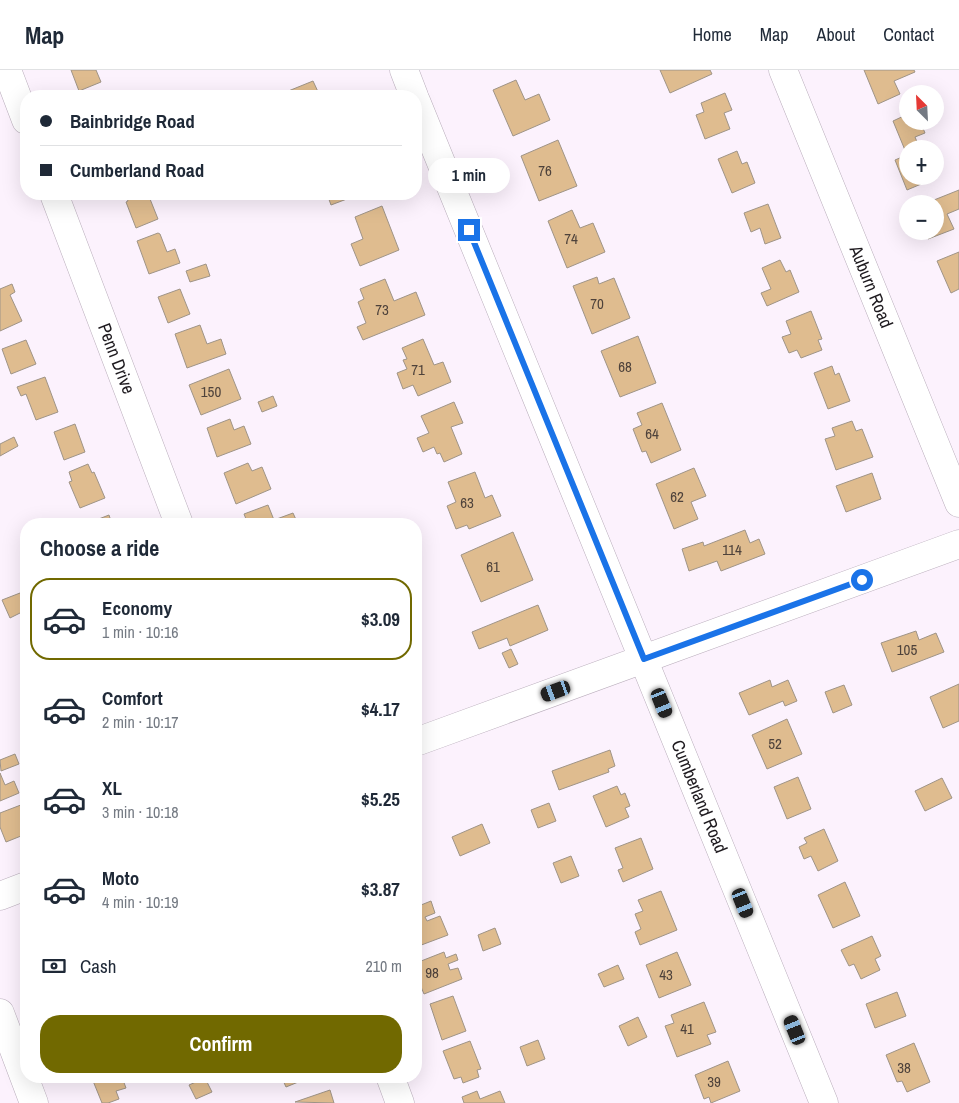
<!DOCTYPE html>
<meta charset="utf-8">
<style>
body{margin:0;font-family:"Archivo Narrow",sans-serif;background:#f6f6f7;color:#1f2937;height:100vh;display:flex;flex-direction:column;font-size:19px;white-space:nowrap}
*{box-sizing:border-box;margin:0}
p{font-size:16px;color:#747a83}
.icon{flex:none;width:28px;height:28px;fill:none;stroke:currentColor;stroke-width:2;stroke-linecap:round;stroke-linejoin:round}
.map{position:relative;flex:1;overflow:hidden}
.sheet{position:absolute;left:20px;top:448px;width:402px;height:565px;display:flex;flex-direction:column;background:#fff;border-radius:20px;box-shadow:0 5px 20px #0002}
.sheet>*{flex:none}
.guide{position:absolute;left:20px;top:20px;width:402px;height:110px;border-radius:20px;box-shadow:0 5px 20px #0002;display:grid;align-content:center;height:110px;padding:0 20px;background:#fff}
.needle{width:32px;rotate:336deg}
.controls{position:absolute;left:899px;top:15px;display:grid;gap:10px}
.controls a{display:grid;place-items:center;width:45px;height:45px;border-radius:50%;background:#fff;box-shadow:0 5px 20px #0002;font-size:25px}
.end{position:absolute;width:22px;height:22px;margin:-11px;border:6px solid #1a73e8;background:#fff;box-shadow:0 0 0 2px #fff}
.from{border-radius:50%}
.bubble{position:absolute;height:35px;border-radius:18px;background:#fff;box-shadow:0 5px 20px #0002;font-size:16px;font-weight:700;line-height:35px;text-align:center}
.car{position:absolute;width:15px;height:30px;margin:-15px -8px;border-radius:6px;box-shadow:0 0 4px 1px #0007;background:linear-gradient(#222 24%,#8ab4d8 0 40%,#222 0 76%,#8ab4d8 0 86%,#222 0)}
.guide b{display:flex;align-items:center;gap:18px;height:48px;font-size:19px}
.guide b+b{border-top:1px solid #e0e1e3}
.guide i{width:12px;height:12px;background:#1f2937}
ul{padding:0;list-style:none}
li{display:flex;align-items:center;gap:15px;height:82px;margin:0 10px 8px;padding:0 10px;border:2px solid transparent;border-radius:20px}
li div{flex:1}
li b{display:block;font-size:19px}
li em{font-style:normal;font-weight:700}
li.on{border-color:#716900}
li>.icon{width:45px;height:45px;stroke-width:1.5}
h2{padding:0 20px;font-size:22px;line-height:60px}
.pay{display:flex;align-items:center;gap:12px;height:55px;padding:0 20px;font-size:19px}
.pay p{margin-inline-start:auto}
.cta{display:flex;gap:10px;margin-top:auto;padding:10px 20px}
.cta a{flex:1;height:58px;border-radius:20px;background:#716900;color:#fff;font-size:20px;font-weight:700;line-height:58px;text-align:center}
header{display:flex;align-items:center;gap:30px;box-sizing:border-box;height:70px;padding:0 25px;background:#fff;border-bottom:1px solid #e0e1e3}
header strong{font-size:24px}
nav{display:flex;gap:28px;margin-inline-start:auto;font-size:18px}
.map>svg:first-child{display:block}
.building{fill:#dfbc8f;stroke:#9f9487}
.lines{fill:none;stroke-linecap:round;stroke-linejoin:round}
.minor-casing{stroke:#baaebc;stroke-width:29}
.minor{stroke:#fff;stroke-width:28}
.route{stroke:#1a73e8;stroke-width:6}
.labels{text-anchor:middle;stroke-width:4;stroke-linejoin:round;paint-order:stroke}
.number-label{font-size:15px;fill:#4e423b}
.street-label{font-size:18px;fill:#1e1a1f;stroke:#fcf2fd}
</style>
<header>
<strong>Map</strong>
<nav><a>Home</a><a>Map</a><a>About</a><a>Contact</a></nav>
</header>
<div class="map">
<svg width="959" height="1033" viewBox="0 0 959 1033">
<rect width="100%" height="100%" fill="#fcf2fd"/>
<g class="building">
<polygon points="71,0 96,0 101,12 79,21"/>
<polygon points="660,0 710,0 712,4 670,23"/>
<polygon points="864,0 914,0 915,2 894,11 900,24 878,34"/>
<polygon points="516,10 525,30 539,24 550,50 513,66 493,20"/>
<polygon points="313,11 320,26 276,26"/>
<polygon points="725,23 732,40 724,43 730,59 705,69 696,45 704,42 701,33"/>
<polygon points="908,44 908,51 920,51 925,63 915,67 920,79 908,79 908,106 932,106 933,109 907,120 895,90 907,85 893,51"/>
<polygon points="558,70 577,116 539,131 521,86"/>
<polygon points="737,81 742,94 747,92 755,113 732,123 718,89"/>
<polygon points="959,120 959,139 947,144 954,159 928,169 925,161 935,161 935,134 924,134"/>
<polygon points="125,124 148,124 158,149 136,158 126,132 128,131"/>
<polygon points="327,124 360,124 331,135"/>
<polygon points="768,134 781,168 765,174 760,158 751,162 744,143"/>
<polygon points="382,136 399,180 360,196 351,174 363,169 355,147"/>
<polygon points="572,140 580,158 593,153 605,182 567,198 548,151"/>
<polygon points="158,163 160,164 167,182 175,179 180,193 149,204 137,171"/>
<polygon points="959,182 959,219 951,223 937,191"/>
<polygon points="780,190 786,202 790,200 799,222 767,236 761,223 771,219 762,198"/>
<polygon points="206,194 210,206 190,212 186,201"/>
<polygon points="597,207 599,214 614,208 630,248 592,264 573,216"/>
<polygon points="385,209 394,231 416,222 425,245 363,270 357,257 366,253 358,232 364,229 360,219"/>
<polygon points="12,214 15,222 10,225 22,251 0,261 0,219"/>
<polygon points="180,219 190,244 168,253 158,227"/>
<polygon points="811,241 822,269 818,270 822,280 801,288 797,280 789,283 782,267 791,264 786,251"/>
<polygon points="200,255 207,274 221,269 226,284 187,298 175,264"/>
<polygon points="638,266 656,313 620,327 601,281"/>
<polygon points="423,269 434,295 443,292 451,312 418,326 413,315 403,319 397,303 407,299 403,290 407,289 402,278"/>
<polygon points="26,270 36,294 11,304 2,279"/>
<polygon points="832,296 835,305 839,303 850,331 828,339 814,303"/>
<polygon points="229,299 241,329 201,345 189,315"/>
<polygon points="45,307 58,342 36,350 26,324 21,326 17,317"/>
<polygon points="273,326 277,336 262,342 258,332"/>
<polygon points="454,332 463,353 451,357 462,384 444,392 440,383 437,384 434,377 423,382 417,368 429,363 421,346"/>
<polygon points="662,333 681,380 651,393 646,381 642,382 633,359 642,355 637,343"/>
<polygon points="230,349 234,360 244,356 251,374 217,387 207,358"/>
<polygon points="852,351 856,361 862,359 873,387 836,400 825,369 835,366 832,358"/>
<polygon points="75,354 85,382 64,390 54,362"/>
<polygon points="14,367 18,376 0,386 0,374"/>
<polygon points="248,393 252,401 262,397 271,419 236,434 224,403"/>
<polygon points="88,394 92,403 94,402 105,428 80,438 69,412 72,411 69,402"/>
<polygon points="694,398 706,426 691,432 698,449 674,459 656,414"/>
<polygon points="475,402 485,428 492,425 501,446 469,459 467,455 456,459 447,436 456,432 448,412"/>
<polygon points="872,403 881,429 846,442 836,416"/>
<polygon points="268,435 274,450 293,443 298,454 248,454 244,444"/>
<polygon points="109,445 112,454 86,454"/>
<polygon points="745,460 750,473 759,469 765,484 721,501 717,491 689,501 682,479 703,472 704,476"/>
<polygon points="513,462 533,510 481,532 461,485"/>
<polygon points="20,523 26,540 10,548 2,530"/>
<polygon points="538,535 548,560 510,576 507,568 479,579 472,562"/>
<polygon points="916,561 919,570 936,563 944,582 892,602 881,573"/>
<polygon points="511,579 518,594 509,598 502,583"/>
<polygon points="770,610 772,617 788,610 797,631 785,636 783,631 749,645 739,623"/>
<polygon points="959,614 959,651 943,658 930,627"/>
<polygon points="844,615 852,635 833,643 825,622"/>
<polygon points="787,649 802,684 767,699 752,665"/>
<polygon points="610,680 615,696 608,699 609,702 559,720 552,701"/>
<polygon points="15,684 19,694 1,701 0,690"/>
<polygon points="0,703 5,715 14,711 19,723 0,731"/>
<polygon points="798,707 811,739 787,749 774,717"/>
<polygon points="942,708 952,728 925,741 915,721"/>
<polygon points="617,716 621,725 625,723 630,736 625,738 629,747 606,757 593,726"/>
<polygon points="26,733 26,764 6,772 0,757 0,743"/>
<polygon points="549,733 556,751 538,758 531,740"/>
<polygon points="482,754 490,773 460,786 452,767"/>
<polygon points="824,759 838,791 818,801 811,786 804,789 799,777 807,773 804,768"/>
<polygon points="641,768 653,799 623,812 618,800 623,798 615,778"/>
<polygon points="571,786 579,806 561,813 553,793"/>
<polygon points="845,812 860,846 833,858 818,825"/>
<polygon points="661,821 677,860 640,875 635,862 641,859 635,844 643,841 638,830"/>
<polygon points="431,831 435,843 425,847 427,851 440,846 448,865 416,877 416,837"/>
<polygon points="495,858 501,874 483,881 478,865"/>
<polygon points="872,866 881,886 875,889 880,900 861,909 854,894 849,896 841,880"/>
<polygon points="444,882 446,888 456,884 458,890 448,894 450,900 458,898 462,909 424,924 416,905 416,893"/>
<polygon points="677,882 691,915 659,928 646,895"/>
<polygon points="618,895 624,909 604,917 598,904"/>
<polygon points="897,922 906,946 875,958 866,934"/>
<polygon points="453,926 466,961 442,970 430,934"/>
<polygon points="704,932 716,962 707,965 711,974 677,987 665,956 674,953 671,945"/>
<polygon points="638,947 647,967 628,976 619,956"/>
<polygon points="538,970 545,989 527,996 520,977"/>
<polygon points="470,971 481,999 477,1000 479,1007 463,1013 461,1007 454,1009 443,981"/>
<polygon points="914,973 930,1012 907,1022 902,1011 897,1012 886,985"/>
<polygon points="728,991 740,1021 711,1033 709,1027 704,1029 695,1005"/>
<polygon points="91,1006 133,1006 123,1010 126,1018 116,1021 119,1029 108,1033 102,1033"/>
<polygon points="281,1006 313,1006 286,1017"/>
<polygon points="205,1008 212,1022 196,1029 189,1015"/>
<polygon points="330,1020 334,1033 295,1032"/>
<polygon points="477,1021 480,1029 500,1021 505,1033 464,1033 462,1027"/>
</g>
<g class="lines">
<g class="minor-casing">
<g id="minor">
<polyline points="7,0 26,50"/>
<polyline points="404,0 414,26"/>
<path id="s1" d="M 783,0 L 959,433"/>
<path id="s2" d="M 416,31 L 824,1033"/>
<path id="s3" d="M 54,124 L 179,454"/>
<polyline points="416,672 959,474"/>
<polyline points="0,826 26,816"/>
<polyline points="0,943 34,1033"/>
<polyline points="390,1006 400,1033"/>
</g>
</g>
<use href="#minor" class="minor"/>
</g>
<g class="lines">
<polyline class="route" points="469,160 644,589 862,510"/>
</g>
<g class="labels">
<g class="number-label">
<text x="545" y="106">76</text>
<text x="571" y="174">74</text>
<text x="597" y="239">70</text>
<text x="382" y="245">73</text>
<text x="625" y="302">68</text>
<text x="418" y="305">71</text>
<text x="211" y="327">150</text>
<text x="652" y="369">64</text>
<text x="677" y="432">62</text>
<text x="467" y="438">63</text>
<text x="732" y="485">114</text>
<text x="493" y="502">61</text>
<text x="907" y="585">105</text>
<text x="775" y="679">52</text>
<text x="432" y="908">98</text>
<text x="666" y="910">43</text>
<text x="687" y="964">41</text>
<text x="904" y="1003">38</text>
<text x="714" y="1017">39</text>
</g>
<g class="street-label">
<text dy="6" stroke="none"><textPath href="#s1" startOffset="234">Auburn Road</textPath></text>
<text dy="6" stroke="none"><textPath href="#s3" startOffset="176">Penn Drive</textPath></text>
<text dy="6" stroke="none"><textPath href="#s2" startOffset="751">Cumberland Road</textPath></text>
</g>
</g>
</svg>
<div class="controls">
<a><svg class="needle" viewBox="-14 -14 28 28"><path d="M0-13l5 13h-10z" fill="#e53935"/><path d="M0 13l5-13h-10z" fill="#747a83"/></svg></a>
<a>+</a>
<a>−</a>
</div>
<i class="end from" style="left:862px;top:510px"></i>
<i class="end" style="left:469px;top:160px"></i>
<div class="bubble" style="left:428px;top:88px;width:82px">1 min</div>
<i class="car" style="left:556px;top:621px;rotate:250deg"></i>
<i class="car" style="left:662px;top:633px;rotate:158deg"></i>
<i class="car" style="left:743px;top:833px;rotate:158deg"></i>
<i class="car" style="left:795px;top:960px;rotate:338deg"></i>
<div class="guide">
<b><i class="from"></i>Bainbridge Road</b>
<b><i></i>Cumberland Road</b>
</div>
<section class="sheet">
<h2>Choose a ride</h2>
<ul>
<li class="on"><svg class="icon" aria-label="car" viewBox="0 0 24 24"><path d="M5 17H2v-5l4-1 3-4h7l3 4 3 1v5h-3M9 17h6M6 11h13"/><circle cx="7" cy="17" r="2"/><circle cx="17" cy="17" r="2"/></svg><div><b>Economy</b><p>1 min · 10:16</p></div><em>$3.09</em></li>
<li><svg class="icon" aria-label="car" viewBox="0 0 24 24"><path d="M5 17H2v-5l4-1 3-4h7l3 4 3 1v5h-3M9 17h6M6 11h13"/><circle cx="7" cy="17" r="2"/><circle cx="17" cy="17" r="2"/></svg><div><b>Comfort</b><p>2 min · 10:17</p></div><em>$4.17</em></li>
<li><svg class="icon" aria-label="car" viewBox="0 0 24 24"><path d="M5 17H2v-5l4-1 3-4h7l3 4 3 1v5h-3M9 17h6M6 11h13"/><circle cx="7" cy="17" r="2"/><circle cx="17" cy="17" r="2"/></svg><div><b>XL</b><p>3 min · 10:18</p></div><em>$5.25</em></li>
<li><svg class="icon" aria-label="car" viewBox="0 0 24 24"><path d="M5 17H2v-5l4-1 3-4h7l3 4 3 1v5h-3M9 17h6M6 11h13"/><circle cx="7" cy="17" r="2"/><circle cx="17" cy="17" r="2"/></svg><div><b>Moto</b><p>4 min · 10:19</p></div><em>$3.87</em></li>
</ul>
<div class="pay"><svg class="icon" aria-label="cash" viewBox="0 0 24 24"><path d="M3 7h18v10H3z"/><circle cx="12" cy="12" r="2"/></svg>Cash<p>210 m</p></div>
<div class="cta"><a>Confirm</a></div>
</section>
</div>
